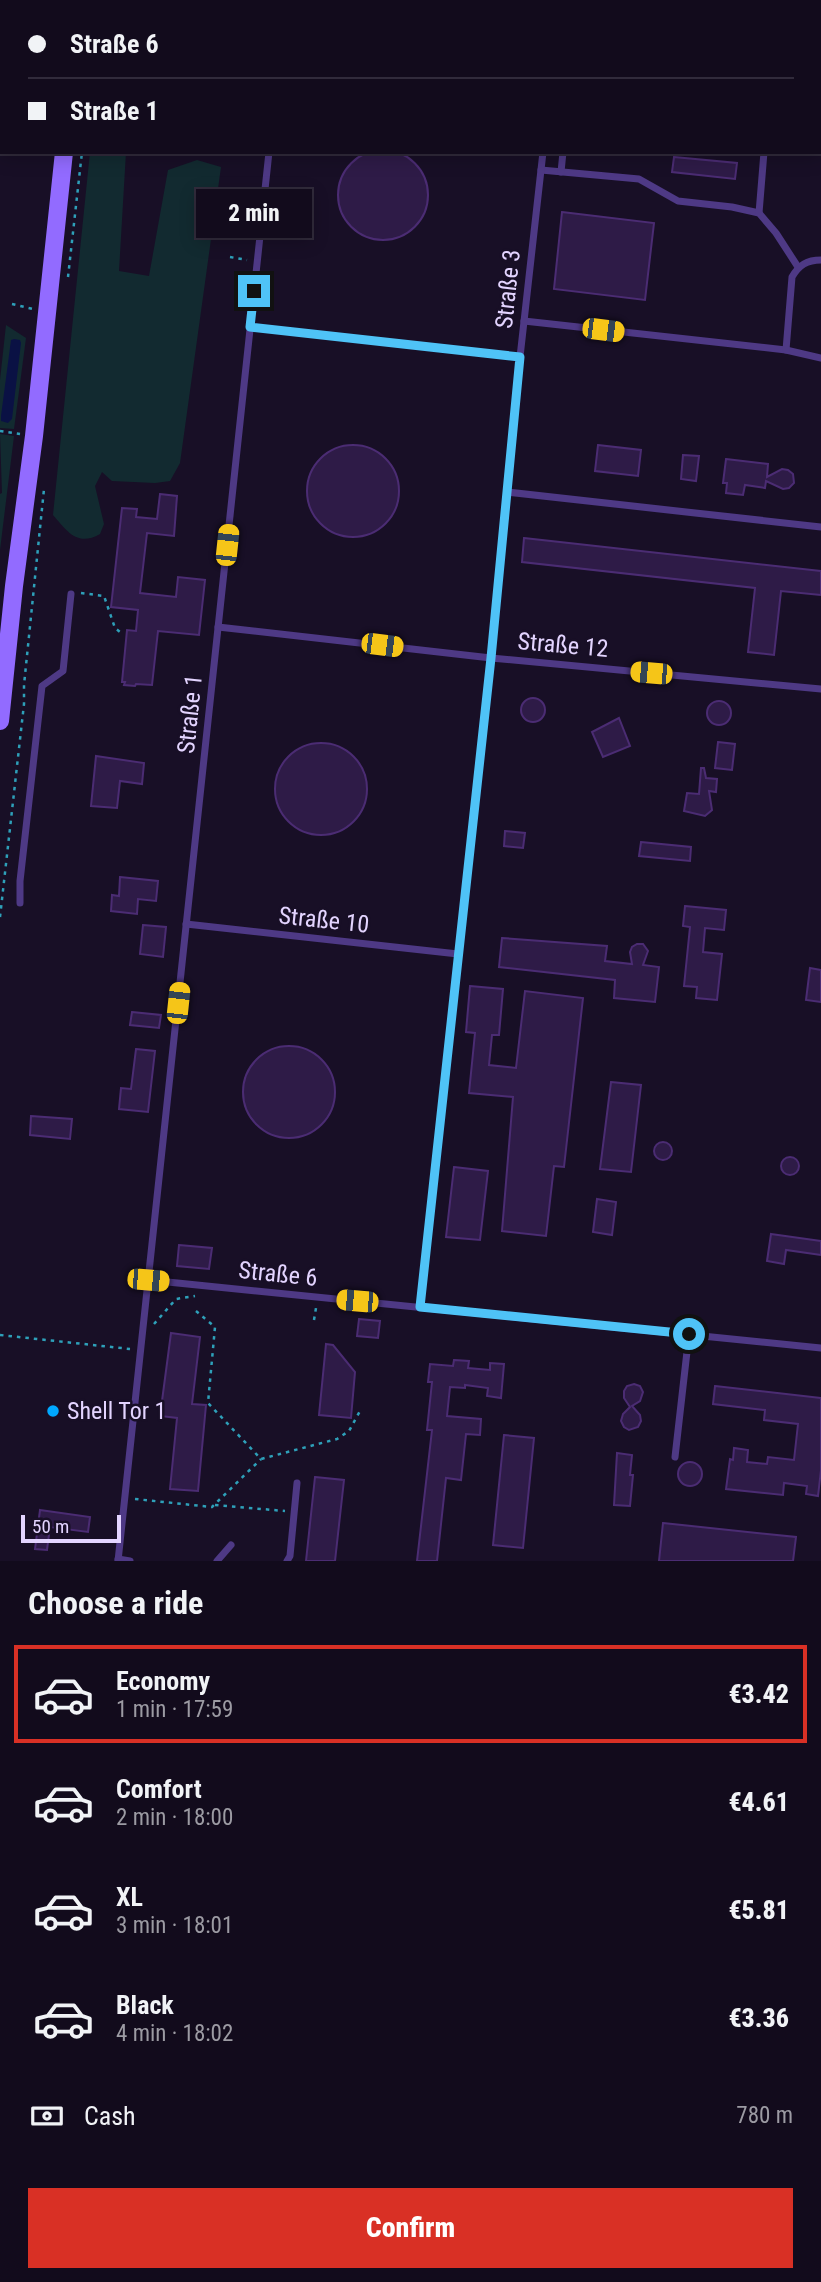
<!DOCTYPE html>
<meta charset="utf-8">
<style>
body{margin:0;font-family:"Roboto Condensed",sans-serif;background:#1b1425;color:#f1f3f6;height:100vh;display:flex;flex-direction:column;font-size:26px;white-space:nowrap}
*{box-sizing:border-box;margin:0}
p{font-size:23px;color:#9c9ba3}
.icon{flex:none;width:38px;height:38px;fill:none;stroke:currentColor;stroke-width:2;stroke-linecap:round;stroke-linejoin:round}
.map{position:relative;height:1561px;overflow:hidden}
.details{display:flex;flex-direction:column;background:#120b1c;flex:1}
.details>*{flex:none}
.hud{position:absolute;left:0px;top:0px;width:822px;height:154px;box-shadow:0 4px 18px #0003,0 0 0 2px #312b3b;display:grid;align-content:center;height:154px;padding:0 28px;background:#120b1c}
.scale{position:absolute;left:21px;bottom:18px;width:100px;box-sizing:border-box;padding-left:7px;border:4px solid #e3d4ff;border-top:0;font-size:19px;line-height:24px;white-space:nowrap;color:#e3d4ff;-webkit-text-stroke:5px #180f26;paint-order:stroke}
.end{position:absolute;width:32px;height:32px;margin:-16px;border:9px solid #4fc3f7;background:#111;box-shadow:0 0 0 4px #111}
.from{border-radius:50%}
.bubble{position:absolute;height:49px;border-radius:0px;background:#120b1c;box-shadow:0 4px 18px #0003,0 0 0 2px #312b3b;font-size:23px;font-weight:800;line-height:49px;text-align:center}
.car{position:absolute;width:21px;height:42px;margin:-21px -10px;border-radius:9px;box-shadow:0 0 5px 2px #0007;background:linear-gradient(#f5c518 24%,#345 0 40%,#f5c518 0 76%,#345 0 86%,#f5c518 0)}
.hud b{display:flex;align-items:center;gap:24px;height:66px;font-size:26px}
.hud b+b{border-top:2px solid #312b3b}
.hud i{width:18px;height:18px;background:#f1f3f6}
ul{padding:0;list-style:none}
li{display:flex;align-items:center;gap:21px;height:98px;margin:0 14px 10px;padding:0 14px;border:4px solid transparent;border-radius:0px}
li div{flex:1}
li b{display:block;font-size:26px}
li em{font-style:normal;font-weight:800}
li.selected{border-color:#d93025}
li>.icon{width:63px;height:63px;stroke-width:1.5}
h2{padding:0 28px;font-size:32px;line-height:84px}
.pay{display:flex;align-items:center;gap:18px;height:77px;padding:0 28px;font-size:26px}
.pay p{margin-inline-start:auto}
.action{display:flex;gap:14px;margin-top:auto;padding:14px 28px}
.action a{flex:1;height:80px;border-radius:0px;background:#d93025;color:#fff;font-size:28px;font-weight:800;line-height:80px;text-align:center}
.map>svg:first-child{display:block}
.green{fill:#122a30}
.water{fill:#0a1144}
.building{fill:#2e1b47;stroke:#4b2c73;stroke-width:2}
.lines{fill:none;stroke-linecap:round;stroke-linejoin:round}
.path{stroke:#2ea0b9;stroke-width:2.5;stroke-dasharray:3.5 5;stroke-linecap:butt}
.lane{stroke:#4e3985;stroke-width:7}
.secondary{stroke:#926bff;stroke-width:18}
.route{stroke:#4fc3f7;stroke-width:9}
.poi-dot{fill:#00a8ff;stroke:#180f26;stroke-width:2.5}
.labels{text-anchor:middle;stroke-width:5;stroke-linejoin:round;paint-order:stroke}
.street-label{font-size:24px;fill:#e3d4ff;stroke:#180f26}
.poi-label{font-size:24px;fill:#e3d4ff;stroke:#180f26;text-anchor:start}
</style>
<div class="map">
<svg width="821" height="1561" viewBox="0 0 821 1561">
<rect width="100%" height="100%" fill="#180f26"/>
<g class="green">
<path d="M 90,152 L 126,152 L 119,271 L 149,276 L 168,170 L 197,160 L 221,167 L 180,463 L 170,481 L 155,483 L 112,481 L 102,472 L 95,486 L 104,524 L 100,534 C 77,547 67,531 53,515 Z"/>
<polygon points="6,325 26,338 14,429 0,428 0,380"/>
<polygon points="0,434 14,436 0,550 0,494 2,493"/>
</g>
<polygon class="water" points="14,339 20,340 21,343 12,419 8,423 1,421 1,416 11,340"/>
<g class="building">
<circle cx="383" cy="195" r="45"/>
<polygon points="674,157 737,163 735,179 672,172"/>
<polygon points="562,212 654,223 645,300 554,289"/>
<polygon points="598,445 641,450 638,476 595,471"/>
<circle cx="353" cy="491" r="46"/>
<polygon points="683,455 699,456 696,481 681,479"/>
<polygon points="726,459 768,464 767,477 782,469 788,470 793,474 794,483 789,488 783,489 766,481 765,488 745,485 743,495 726,493 727,483 723,483"/>
<polygon points="160,494 177,496 174,536 147,533 140,593 176,597 178,577 205,580 199,635 158,631 152,685 136,684 135,686 124,685 125,682 122,682 127,630 136,631 138,610 111,607 122,508 137,509 136,517 157,519"/>
<polygon points="524,538 821,571 821,595 781,591 774,655 748,652 755,588 522,562"/>
<circle cx="533" cy="710" r="12"/>
<circle cx="719" cy="713" r="12"/>
<polygon points="619,718 630,746 603,757 592,732"/>
<polygon points="718,742 735,744 732,770 715,768"/>
<circle cx="321" cy="789" r="46"/>
<polygon points="96,756 144,763 142,784 120,781 117,808 91,806"/>
<polygon points="701,768 704,768 706,778 717,779 716,792 709,791 712,810 705,816 684,811 687,793 699,794"/>
<polygon points="505,831 525,833 523,848 504,846"/>
<polygon points="641,842 691,847 690,861 639,856"/>
<polygon points="120,877 158,881 156,901 138,899 137,914 111,911 112,895 119,896"/>
<polygon points="685,906 726,910 724,930 705,928 703,952 722,954 717,1000 696,998 697,987 684,986 690,927 683,926"/>
<polygon points="143,925 166,927 163,957 140,954"/>
<polygon points="502,938 607,946 605,961 632,964 630,952 632,947 637,944 643,944 648,951 643,965 659,967 655,1002 614,998 615,980 499,967"/>
<polygon points="810,968 821,970 821,1002 806,1000"/>
<polygon points="470,986 503,989 499,1035 492,1035 489,1065 516,1068 525,991 583,998 564,1167 554,1166 546,1236 502,1231 513,1097 469,1093 475,1033 466,1032"/>
<polygon points="132,1012 161,1015 159,1028 130,1025"/>
<circle cx="289" cy="1092" r="46"/>
<polygon points="136,1049 155,1051 148,1112 119,1109 121,1088 131,1089"/>
<polygon points="611,1082 641,1085 631,1172 600,1169"/>
<polygon points="31,1116 72,1119 70,1139 30,1135"/>
<circle cx="663" cy="1151" r="9"/>
<circle cx="790" cy="1166" r="9"/>
<polygon points="454,1167 488,1171 480,1240 446,1237"/>
<polygon points="597,1199 616,1202 612,1235 593,1232"/>
<polygon points="771,1234 821,1241 821,1255 786,1250 784,1264 767,1261"/>
<polygon points="179,1245 212,1248 209,1269 177,1266"/>
<polygon points="359,1319 380,1321 378,1338 357,1336"/>
<polygon points="171,1333 200,1337 192,1404 206,1405 198,1491 170,1489 177,1418 160,1416"/>
<polygon points="326,1344 333,1345 355,1372 351,1418 319,1415"/>
<polygon points="454,1360 469,1361 468,1368 490,1370 490,1363 504,1364 501,1398 487,1396 488,1388 465,1385 465,1388 450,1387 447,1416 481,1419 480,1435 466,1434 461,1480 446,1478 437,1561 417,1561 432,1430 427,1430 432,1382 428,1382 430,1364 453,1366"/>
<polygon points="634,1384 640,1386 643,1392 640,1401 632,1406 640,1415 641,1421 638,1427 629,1430 624,1427 621,1421 623,1414 630,1407 624,1398 624,1391 627,1386"/>
<polygon points="715,1386 821,1398 821,1470 818,1496 806,1494 807,1486 784,1483 783,1495 726,1489 730,1459 733,1460 734,1448 748,1450 747,1462 767,1464 768,1457 794,1460 798,1424 764,1420 765,1410 713,1404"/>
<polygon points="504,1435 534,1438 523,1548 493,1545"/>
<polygon points="617,1453 632,1455 630,1475 633,1475 630,1506 614,1505"/>
<circle cx="690" cy="1474" r="12"/>
<polygon points="315,1477 344,1480 335,1561 306,1561"/>
<polygon points="40,1510 90,1517 88,1532 50,1527 47,1550 35,1549"/>
<polygon points="663,1523 796,1537 793,1561 659,1561"/>
</g>
<g class="lines">
<g class="path">
<polyline points="7,2 7,0"/>
<polyline points="101,2 101,0"/>
<polyline points="0,3 2,3"/>
<polyline points="230,257 247,260"/>
<polyline points="68,277 82,152"/>
<polyline points="12,304 33,309"/>
<polyline points="0,431 20,434"/>
<polyline points="81,593 104,596 115,628 120,632"/>
<polyline points="0,917 24,704 24,685 44,489"/>
<polyline points="196,1311 215,1327 208,1403 261,1459 337,1439 349,1431 360,1411"/>
<polyline points="314,1320 316,1308"/>
<polyline points="154,1324 176,1299 195,1296"/>
<polyline points="0,1335 130,1349"/>
<polyline points="135,1499 212,1507 261,1459"/>
<polyline points="215,1505 285,1511"/>
</g>
<g class="lane">
<polyline points="49,2 49,0"/>
<polyline points="285,2 285,0"/>
<polyline points="560,2 560,0"/>
<polyline points="0,44 2,44"/>
<polyline points="0,60 2,60"/>
<polyline points="541,170 639,179 678,201 732,207 759,213 776,233 798,267"/>
<polyline points="561,172 563,152"/>
<polyline points="759,213 764,152"/>
<polyline points="524,321 786,350 821,358"/>
<polyline points="250,327 520,357"/>
<path d="M 786,350 L 792,277 C 799,265 807,260 821,260"/>
<polyline points="507,492 821,527"/>
<polyline points="218,627 491,658 821,689"/>
<polyline points="20,903 20,881 42,686 63,671 71,594"/>
<polyline points="186,924 458,954"/>
<polyline points="148,1280 821,1348"/>
<polyline points="420,1307 491,658 520,357 543,152"/>
<polyline points="675,1457 689,1334"/>
<polyline points="118,1559 130,1561"/>
<polyline points="118,1561 269,152"/>
<polyline points="217,1561 231,1545"/>
<polyline points="287,1561 290,1556 297,1483"/>
</g>
<g class="secondary">
<polyline points="80,2 80,0"/>
<polyline points="0,721 14,586 34,436 64,152"/>
</g>
</g>
<g class="lines">
<polyline class="route" points="254,291 250,327 520,357 491,658 420,1307 689,1334"/>
</g>
<circle class="poi-dot" cx="53" cy="1411" r="7"/>
<g class="labels">
<g class="street-label">
<text transform="translate(508 289) rotate(-84)" y="8">Straße 3</text>
<text transform="translate(563 645) rotate(5)" y="8">Straße 12</text>
<text transform="translate(190 714) rotate(-84)" y="8">Straße 1</text>
<text transform="translate(324 920) rotate(6)" y="8">Straße 10</text>
<text transform="translate(278 1274) rotate(6)" y="8">Straße 6</text>
</g>
<g class="poi-label">
<text x="67" y="1419">Shell Tor 1</text>
</g>
</g>
</svg>
<div class="scale">50 m</div>
<i class="end from" style="left:689px;top:1334px"></i>
<i class="end" style="left:254px;top:291px"></i>
<div class="bubble" style="left:196px;top:189px;width:116px">2 min</div>
<i class="car" style="left:603px;top:330px;rotate:97deg"></i>
<i class="car" style="left:227px;top:545px;rotate:6deg"></i>
<i class="car" style="left:382px;top:645px;rotate:97deg"></i>
<i class="car" style="left:651px;top:673px;rotate:275deg"></i>
<i class="car" style="left:178px;top:1003px;rotate:6deg"></i>
<i class="car" style="left:148px;top:1280px;rotate:95deg"></i>
<i class="car" style="left:357px;top:1301px;rotate:275deg"></i>
<div class="hud">
<b><i class="from"></i>Straße 6</b>
<b><i></i>Straße 1</b>
</div>
</div>
<section class="details">
<h2>Choose a ride</h2>
<ul>
<li class="selected"><svg class="icon" aria-label="car" viewBox="0 0 24 24"><path d="M5 17H2v-5l4-1 3-4h7l3 4 3 1v5h-3M9 17h6M6 11h13"/><circle cx="7" cy="17" r="2"/><circle cx="17" cy="17" r="2"/></svg><div><b>Economy</b><p>1 min · 17:59</p></div><em>€3.42</em></li>
<li><svg class="icon" aria-label="car" viewBox="0 0 24 24"><path d="M5 17H2v-5l4-1 3-4h7l3 4 3 1v5h-3M9 17h6M6 11h13"/><circle cx="7" cy="17" r="2"/><circle cx="17" cy="17" r="2"/></svg><div><b>Comfort</b><p>2 min · 18:00</p></div><em>€4.61</em></li>
<li><svg class="icon" aria-label="car" viewBox="0 0 24 24"><path d="M5 17H2v-5l4-1 3-4h7l3 4 3 1v5h-3M9 17h6M6 11h13"/><circle cx="7" cy="17" r="2"/><circle cx="17" cy="17" r="2"/></svg><div><b>XL</b><p>3 min · 18:01</p></div><em>€5.81</em></li>
<li><svg class="icon" aria-label="car" viewBox="0 0 24 24"><path d="M5 17H2v-5l4-1 3-4h7l3 4 3 1v5h-3M9 17h6M6 11h13"/><circle cx="7" cy="17" r="2"/><circle cx="17" cy="17" r="2"/></svg><div><b>Black</b><p>4 min · 18:02</p></div><em>€3.36</em></li>
</ul>
<div class="pay"><svg class="icon" aria-label="cash" viewBox="0 0 24 24"><path d="M3 7h18v10H3z"/><circle cx="12" cy="12" r="2"/></svg>Cash<p>780 m</p></div>
<div class="action"><a>Confirm</a></div>
</section>
